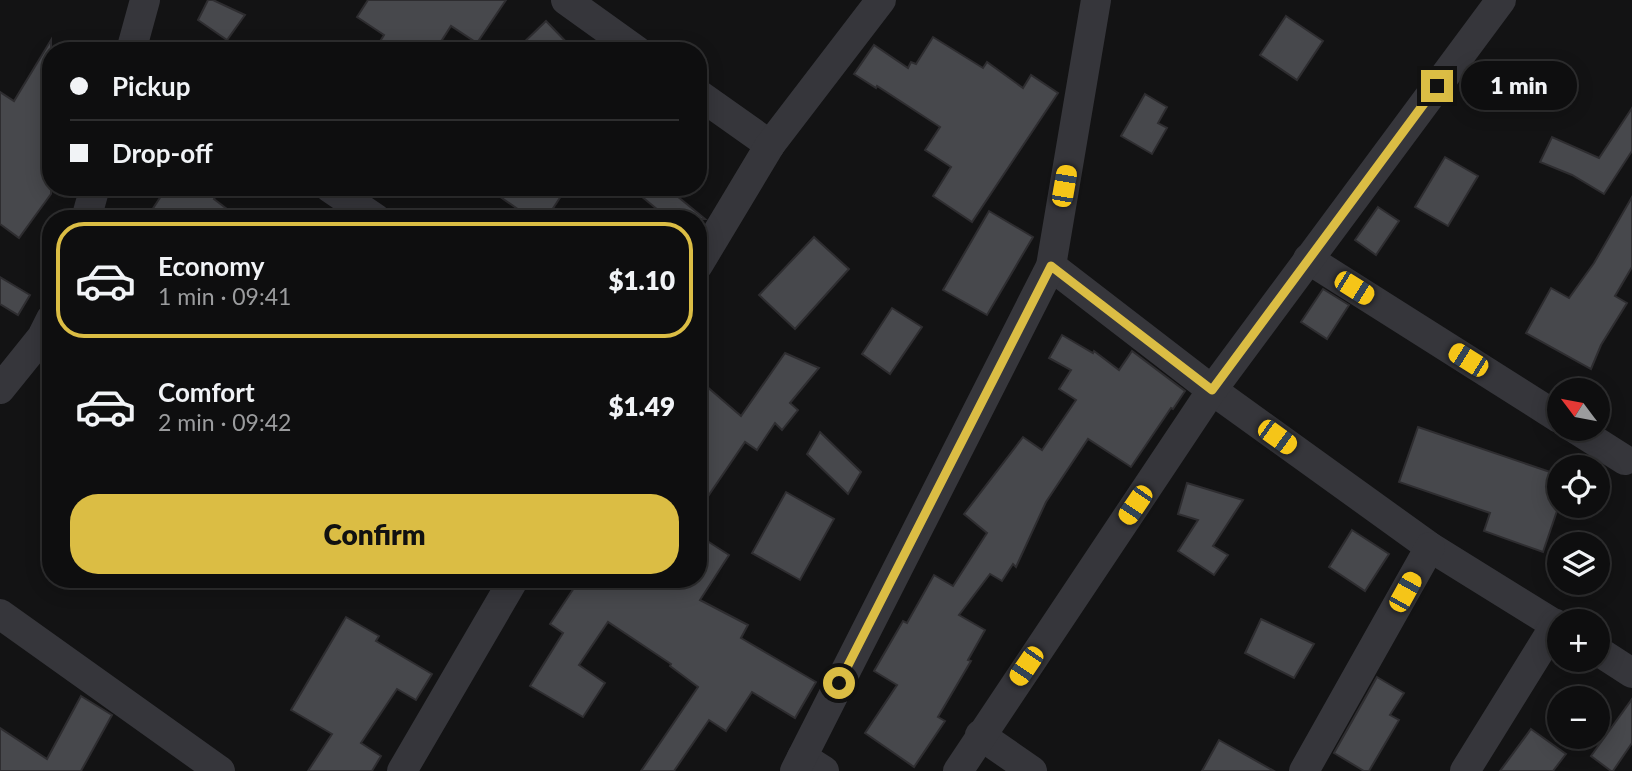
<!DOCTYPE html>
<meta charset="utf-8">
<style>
body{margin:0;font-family:Lato,sans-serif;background:#171718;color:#f1f3f6;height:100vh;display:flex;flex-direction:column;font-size:26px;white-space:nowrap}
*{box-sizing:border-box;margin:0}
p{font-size:23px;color:#9b9c9e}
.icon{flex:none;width:38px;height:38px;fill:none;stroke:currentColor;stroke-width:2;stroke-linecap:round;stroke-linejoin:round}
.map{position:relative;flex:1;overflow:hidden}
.panel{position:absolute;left:42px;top:210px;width:665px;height:378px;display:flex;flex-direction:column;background:#0e0e0f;border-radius:28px;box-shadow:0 4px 18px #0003,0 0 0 2px #2e2e2f}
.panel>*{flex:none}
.guide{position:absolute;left:42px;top:42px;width:665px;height:154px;border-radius:28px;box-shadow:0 4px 18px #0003,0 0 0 2px #2e2e2f;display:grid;align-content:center;height:154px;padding:0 28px;background:#0e0e0f}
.needle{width:46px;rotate:302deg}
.tools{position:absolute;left:1547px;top:378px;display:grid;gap:14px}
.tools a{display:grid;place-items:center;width:63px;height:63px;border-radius:50%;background:#0e0e0f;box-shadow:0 4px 18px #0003,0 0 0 2px #2e2e2f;font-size:35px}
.end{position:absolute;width:32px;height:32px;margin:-16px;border:9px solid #dbbd44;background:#111;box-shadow:0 0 0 4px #111}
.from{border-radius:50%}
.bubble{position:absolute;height:49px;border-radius:24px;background:#0e0e0f;box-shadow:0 4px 18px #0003,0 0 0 2px #2e2e2f;font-size:23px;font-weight:800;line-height:49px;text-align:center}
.car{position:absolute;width:21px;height:42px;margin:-21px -10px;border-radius:9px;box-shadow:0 0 5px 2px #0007;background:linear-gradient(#f5c518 24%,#345 0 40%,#f5c518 0 76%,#345 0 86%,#f5c518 0)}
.guide b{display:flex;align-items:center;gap:24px;height:66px;font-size:26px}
.guide b+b{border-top:2px solid #2e2e2f}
.guide i{width:18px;height:18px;background:#f1f3f6}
ul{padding:12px 0 0;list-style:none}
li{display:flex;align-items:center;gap:21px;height:116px;margin:0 14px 10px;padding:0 14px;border:4px solid transparent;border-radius:28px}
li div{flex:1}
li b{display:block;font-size:26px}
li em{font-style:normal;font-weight:800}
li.selected{border-color:#dbbd44}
li>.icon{width:63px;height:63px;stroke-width:1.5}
.cta{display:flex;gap:14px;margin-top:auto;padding:14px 28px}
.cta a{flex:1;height:80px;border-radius:28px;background:#dbbd44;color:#111;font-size:28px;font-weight:800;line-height:80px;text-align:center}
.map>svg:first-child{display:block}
.building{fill:#47484c;stroke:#2e2d30;stroke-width:2}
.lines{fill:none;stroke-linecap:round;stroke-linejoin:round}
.minor{stroke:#36363b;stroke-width:30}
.route{stroke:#dbbd44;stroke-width:9}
</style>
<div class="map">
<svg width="1632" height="771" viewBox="0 0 1632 771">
<rect width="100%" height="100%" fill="#131314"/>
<g class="building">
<polygon points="208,0 213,0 245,15 227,40 198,20"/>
<polygon points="368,0 506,0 477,43 451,26 435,51 374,51 384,35 357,17"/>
<polygon points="1286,16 1323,41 1297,80 1260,55"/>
<polygon points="546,21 575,51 515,51"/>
<polygon points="933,37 983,68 987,62 1023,88 1031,75 1058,93 972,222 933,196 951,167 925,150 940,127 877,86 876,88 854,74 874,45 908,68 911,62 916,64"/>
<polygon points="51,40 51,194 19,238 0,224 0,92 14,101"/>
<polygon points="1145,94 1167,107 1158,123 1167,128 1152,154 1121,136"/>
<polygon points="1632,108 1632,151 1604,194 1572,175 1540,162 1552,137 1599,158"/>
<polygon points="1445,157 1478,176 1448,226 1415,207"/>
<polygon points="167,187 222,187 214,199 240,219 146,219"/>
<polygon points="486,187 567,187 546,219 532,219"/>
<polygon points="630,187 666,187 705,219 669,219"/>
<polygon points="1632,197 1632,267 1615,296 1627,303 1601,345 1591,369 1526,333 1551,288 1569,298 1594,263"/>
<polygon points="1378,207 1399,221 1376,255 1355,240"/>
<polygon points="989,211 1033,237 987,315 943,290"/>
<polygon points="814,237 849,269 795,329 759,295"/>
<polygon points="0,277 30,295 18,315 0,304"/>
<polygon points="1323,289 1349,305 1327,339 1301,322"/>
<polygon points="892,308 922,327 890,374 862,354"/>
<polygon points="1062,335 1093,353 1094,351 1119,370 1132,351 1185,391 1173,409 1171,408 1131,467 1088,439 1046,502 1016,567 1013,564 1002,581 990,574 959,615 985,630 968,660 971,661 938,717 945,721 914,767 865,733 897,685 874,671 903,621 907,623 934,575 953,586 987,533 964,514 1023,437 1042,450 1076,400 1059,389 1071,370 1049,358"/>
<polygon points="785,353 819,368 790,403 798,410 782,430 775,423 757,450 745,442 698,511 698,379 741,416"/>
<polygon points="1418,427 1559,475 1559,505 1543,552 1484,531 1490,513 1399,482"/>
<polygon points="820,432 861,472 848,494 807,454"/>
<polygon points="1187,483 1243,500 1213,546 1228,555 1214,575 1178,551 1198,520 1178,514"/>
<polygon points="786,492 834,519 800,580 752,553"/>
<polygon points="1352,530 1389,554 1365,591 1329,567"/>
<polygon points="698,535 729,555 700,600 748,625 741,638 816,682 795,718 752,692 726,731 709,720 674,771 641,771 698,687 670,666 671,664 608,622 579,665 605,683 583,717 530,686 563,633 550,624 580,579 698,579"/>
<polygon points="346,617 379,636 376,641 432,674 416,700 397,689 361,743 381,756 372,771 308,771 332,734 291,710"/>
<polygon points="1261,619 1314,644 1294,678 1245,653"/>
<polygon points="1377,677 1404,693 1390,715 1399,720 1369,771 1364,771 1334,753"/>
<polygon points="81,696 112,715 81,771 0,771 0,728 47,759"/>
<polygon points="1632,699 1632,743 1613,771 1611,771 1591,756"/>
<polygon points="1531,729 1566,754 1553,771 1500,771"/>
<polygon points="1219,740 1274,771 1202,771"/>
</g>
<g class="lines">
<g class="minor">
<polyline points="566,0 637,51"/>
<polyline points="131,51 145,0"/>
<polyline points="698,94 770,145"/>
<polyline points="329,187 376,219"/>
<polyline points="86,219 95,187"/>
<polyline points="1308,259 1559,418"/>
<polyline points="698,265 770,145 881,0"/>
<polyline points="1051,266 1212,390 1430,547 1559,627"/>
<polyline points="0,389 42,337 51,319"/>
<polyline points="1576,429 1625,460"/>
<polyline points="0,614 220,771"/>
<polyline points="1598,651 1632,673"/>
<polyline points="980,735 1032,771"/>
<polyline points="802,757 824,771"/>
<polyline points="402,771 514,579"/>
<polyline points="795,771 1051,266 1096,0"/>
<polyline points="958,771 1212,390 1501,0"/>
<polyline points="1304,771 1430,547"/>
<polyline points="1465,771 1556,624"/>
</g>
</g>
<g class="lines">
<polyline class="route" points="839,683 1051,266 1212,390 1437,86"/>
</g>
</svg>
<div class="tools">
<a><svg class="needle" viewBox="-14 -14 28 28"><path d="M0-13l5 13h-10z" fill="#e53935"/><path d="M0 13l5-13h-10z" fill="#9b9c9e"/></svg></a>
<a><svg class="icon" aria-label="locate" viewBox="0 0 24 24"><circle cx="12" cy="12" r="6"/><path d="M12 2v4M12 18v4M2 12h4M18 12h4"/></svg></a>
<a><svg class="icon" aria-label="layers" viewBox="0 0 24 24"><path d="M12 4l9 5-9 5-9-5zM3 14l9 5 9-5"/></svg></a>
<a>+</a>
<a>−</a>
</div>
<i class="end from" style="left:839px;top:683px"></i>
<i class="end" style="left:1437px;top:86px"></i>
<div class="bubble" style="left:1461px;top:61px;width:116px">1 min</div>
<i class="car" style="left:1064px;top:186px;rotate:10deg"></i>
<i class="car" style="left:1354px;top:288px;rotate:122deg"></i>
<i class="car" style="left:1468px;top:360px;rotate:302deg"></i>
<i class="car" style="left:1277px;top:437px;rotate:126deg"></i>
<i class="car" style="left:1135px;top:505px;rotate:214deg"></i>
<i class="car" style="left:1405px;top:592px;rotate:29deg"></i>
<i class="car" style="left:1026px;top:666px;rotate:214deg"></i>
<div class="guide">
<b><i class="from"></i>Pickup</b>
<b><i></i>Drop-off</b>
</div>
<section class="panel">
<ul>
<li class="selected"><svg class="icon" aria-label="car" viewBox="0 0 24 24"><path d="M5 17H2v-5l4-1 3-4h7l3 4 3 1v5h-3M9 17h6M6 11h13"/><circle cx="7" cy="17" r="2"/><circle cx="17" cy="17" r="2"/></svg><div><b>Economy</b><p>1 min · 09:41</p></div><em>$1.10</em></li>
<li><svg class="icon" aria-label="car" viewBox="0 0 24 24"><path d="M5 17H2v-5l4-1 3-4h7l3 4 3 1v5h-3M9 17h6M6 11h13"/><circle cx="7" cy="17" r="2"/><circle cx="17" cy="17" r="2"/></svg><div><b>Comfort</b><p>2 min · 09:42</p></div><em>$1.49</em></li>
</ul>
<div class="cta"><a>Confirm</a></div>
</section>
</div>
